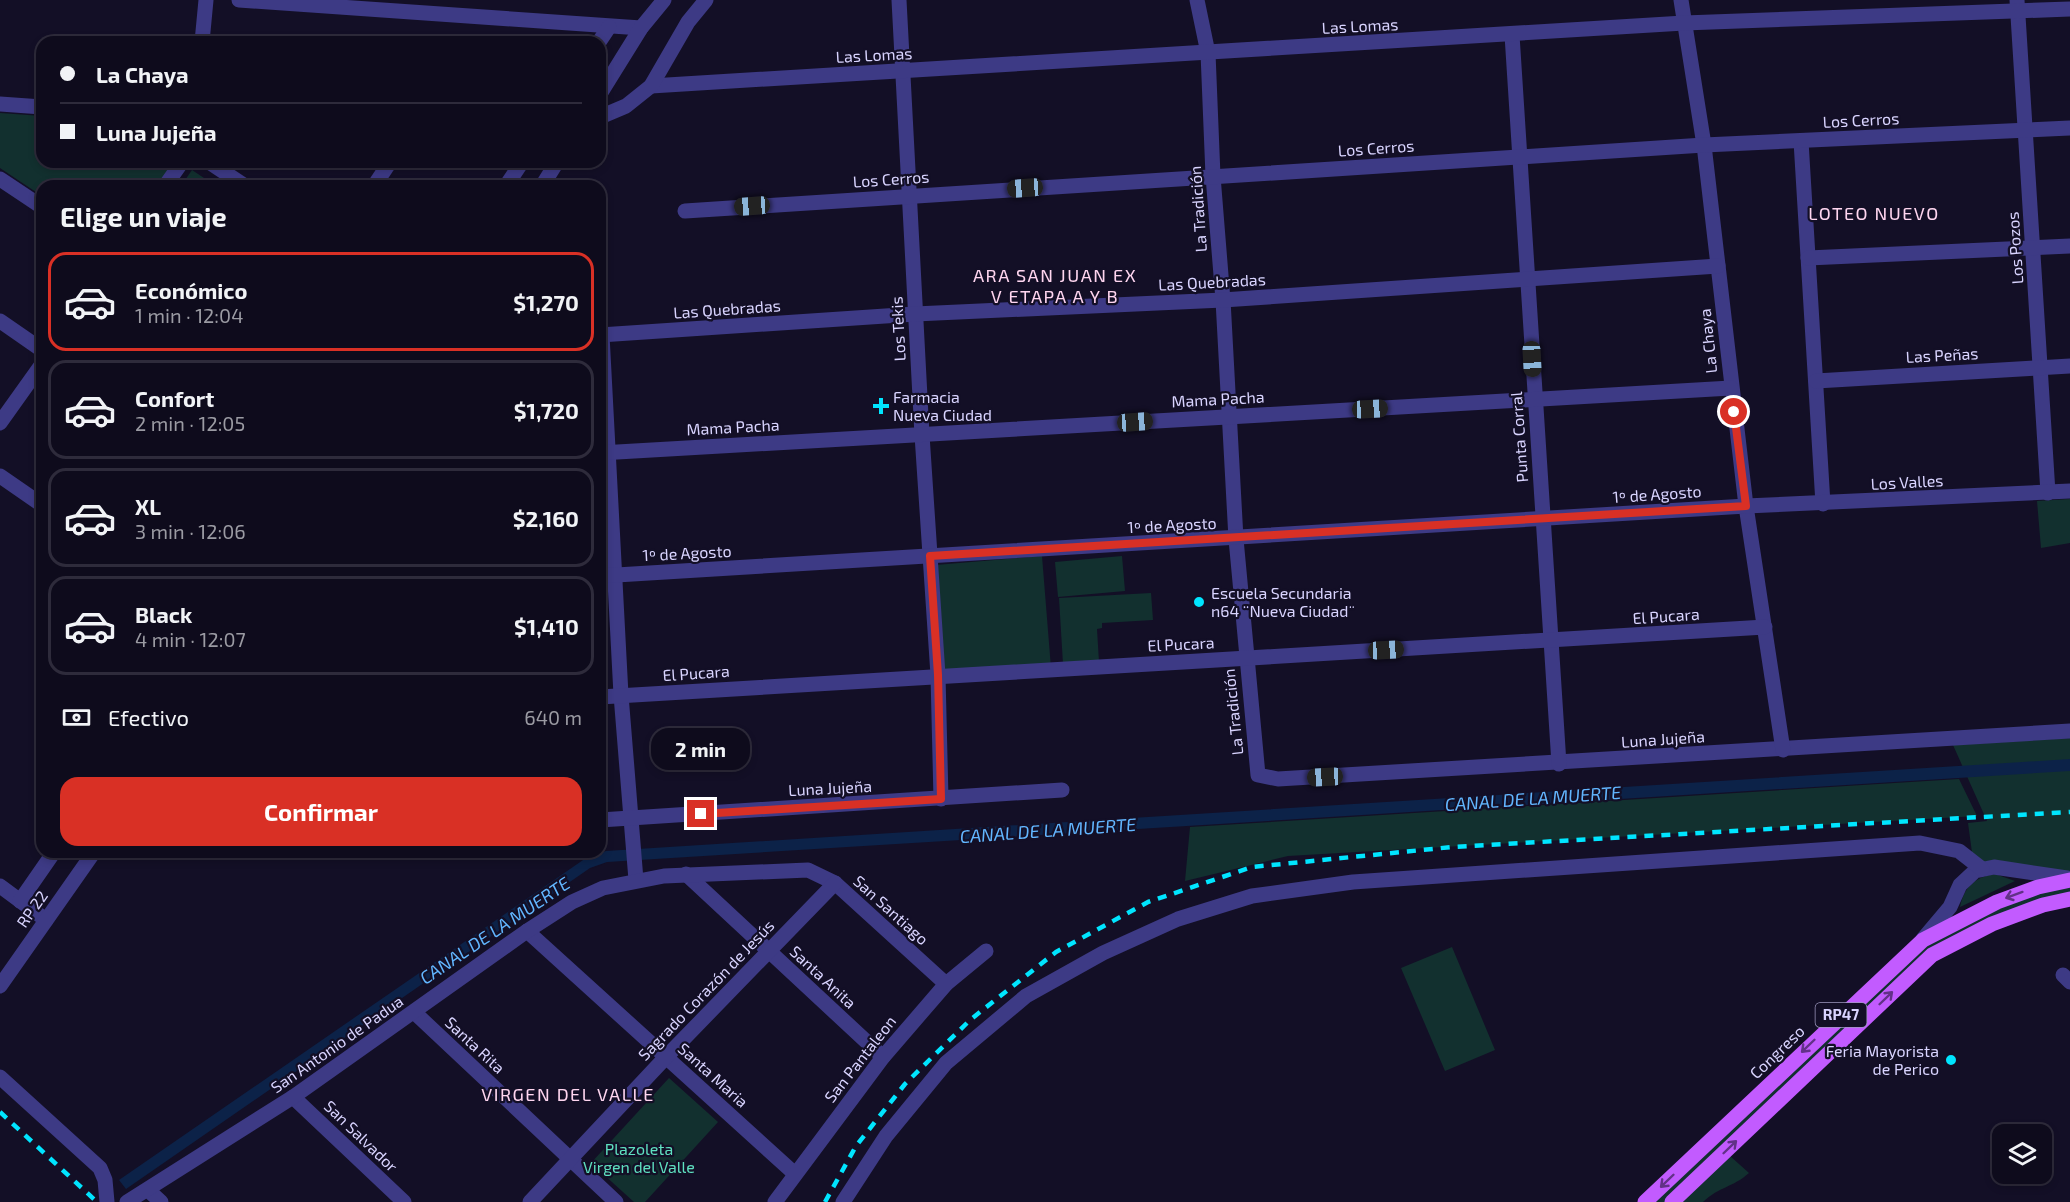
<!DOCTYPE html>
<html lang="es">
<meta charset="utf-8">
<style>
body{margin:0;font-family:"Exo 2",sans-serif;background:#171425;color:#f1f3f6;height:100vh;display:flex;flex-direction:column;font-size:22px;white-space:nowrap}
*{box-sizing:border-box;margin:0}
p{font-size:20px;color:#9b9ba3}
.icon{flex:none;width:33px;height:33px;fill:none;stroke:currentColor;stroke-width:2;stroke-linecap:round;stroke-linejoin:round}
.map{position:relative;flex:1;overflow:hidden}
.details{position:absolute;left:36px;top:180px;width:570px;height:678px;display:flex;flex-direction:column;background:#0e0b1c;border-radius:18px;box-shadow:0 3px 9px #0003,0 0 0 2px #2e2b3b}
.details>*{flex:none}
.top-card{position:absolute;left:36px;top:36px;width:570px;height:132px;border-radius:18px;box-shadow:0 3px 9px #0003,0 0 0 2px #2e2b3b;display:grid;align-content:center;height:132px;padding:0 24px;background:#0e0b1c}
.tools{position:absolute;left:1992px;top:1124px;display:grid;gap:12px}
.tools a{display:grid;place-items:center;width:60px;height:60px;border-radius:12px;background:#0e0b1c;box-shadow:0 3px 9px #0003,0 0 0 2px #2e2b3b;font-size:30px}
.end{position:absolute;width:27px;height:27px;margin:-14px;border:8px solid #d93025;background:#fff;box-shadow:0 0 0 3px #fff}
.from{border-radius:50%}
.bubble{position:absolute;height:42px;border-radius:18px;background:#0e0b1c;box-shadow:0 3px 9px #0003,0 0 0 2px #2e2b3b;font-size:20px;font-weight:700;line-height:42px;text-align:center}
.car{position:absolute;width:18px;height:36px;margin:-18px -9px;border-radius:8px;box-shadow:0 0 4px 2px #0007;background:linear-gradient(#222 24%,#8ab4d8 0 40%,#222 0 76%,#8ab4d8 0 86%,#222 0)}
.top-card b{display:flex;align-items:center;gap:21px;height:57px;font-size:22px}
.top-card b+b{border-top:2px solid #2e2b3b}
.top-card i{width:15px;height:15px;background:#f1f3f6}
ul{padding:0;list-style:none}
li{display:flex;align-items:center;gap:18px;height:99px;margin:0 12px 9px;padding:0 12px;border:3px solid #2e2b3b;border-radius:18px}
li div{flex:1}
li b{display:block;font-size:22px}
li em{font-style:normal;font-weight:700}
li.current{border-color:#d93025}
li>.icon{width:54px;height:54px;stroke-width:1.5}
h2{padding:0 24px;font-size:27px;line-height:72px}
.pay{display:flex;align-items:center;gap:15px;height:66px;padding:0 24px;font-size:22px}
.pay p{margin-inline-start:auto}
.button{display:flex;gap:12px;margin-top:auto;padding:12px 24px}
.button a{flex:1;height:69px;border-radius:18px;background:#d93025;color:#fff;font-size:24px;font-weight:700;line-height:69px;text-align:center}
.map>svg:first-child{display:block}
.green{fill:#12302f}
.water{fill:#0c2248}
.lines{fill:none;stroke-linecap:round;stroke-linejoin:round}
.minor{stroke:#3d3a85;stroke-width:15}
.major{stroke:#c25bff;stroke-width:15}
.rail{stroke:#00e5ff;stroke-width:4.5;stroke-dasharray:9 8;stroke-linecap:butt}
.oneway{stroke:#623188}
.route{stroke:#d93025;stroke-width:8}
.poi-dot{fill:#00e5ff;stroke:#130f26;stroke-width:2}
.labels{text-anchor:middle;stroke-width:4.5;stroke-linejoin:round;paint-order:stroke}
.shield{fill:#130f26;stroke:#9e99be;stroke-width:1.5}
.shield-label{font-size:15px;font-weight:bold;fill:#d9d4ff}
.street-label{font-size:16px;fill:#d9d4ff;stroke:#130f26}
.poi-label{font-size:16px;fill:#d9d4ff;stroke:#130f26;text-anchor:start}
.park-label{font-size:16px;fill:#5fe0c0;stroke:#130f26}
.neighbourhood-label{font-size:18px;letter-spacing:1.5px;fill:#ffd6f0;stroke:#130f26}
.water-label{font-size:18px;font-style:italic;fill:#62b6ff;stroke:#130f26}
</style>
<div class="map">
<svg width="2070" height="1202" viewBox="0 0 2070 1202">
<rect width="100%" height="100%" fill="#130f26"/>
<g class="green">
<polygon points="0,113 42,116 42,162 174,162 158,186 42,186 42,196 0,168"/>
<polygon points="192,170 216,186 181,186"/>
<polygon points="2070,499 2070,543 2041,548 2037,501"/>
<polygon points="1042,556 1051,668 945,676 936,565"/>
<polygon points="1122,556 1125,591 1058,597 1055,562"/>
<polygon points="1151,593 1153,620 1102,623 1102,628 1097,629 1099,662 1063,664 1059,598"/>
<polygon points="2070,738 2070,876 1974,867 1968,823 1987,821 1953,745"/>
<polygon points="1959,779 1977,816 1288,856 1185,881 1190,827"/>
<path d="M 1995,874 L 2015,881 L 1960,907 C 1964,887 1975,877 1995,874 Z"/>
<polygon points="2070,880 2070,899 1932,955 1672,1202 1646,1202 1923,940"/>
<polygon points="1452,947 1495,1050 1445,1071 1401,968"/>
<polygon points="669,1078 718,1122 645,1202 634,1202 591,1163"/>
<path d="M 1730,1156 L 1749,1173 C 1732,1188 1720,1186 1703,1202 L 1682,1202 Z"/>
</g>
<polygon class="water" points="2070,759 2070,771 607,862 590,868 126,1189 119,1180 586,858 606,851"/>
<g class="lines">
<g class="minor">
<polyline points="239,0 641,28"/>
<polyline points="899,0 922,435 938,675 941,799"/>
<polyline points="1197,0 1208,53 1213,176 1223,300 1236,539 1258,775 1278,779 2070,731"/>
<polyline points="1681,0 1704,145 1746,506 1783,750"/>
<polyline points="2017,0 2048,493"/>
<polyline points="1512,35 1559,764"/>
<polyline points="202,42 206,0"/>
<polyline points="599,42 609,27"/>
<polyline points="651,86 1684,23 2070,9"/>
<polyline points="600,94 641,28 664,0"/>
<polyline points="0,104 42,107"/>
<polyline points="600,117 626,106 651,86 688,22 706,0"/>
<polyline points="1801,141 1823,504"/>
<polyline points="209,162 245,186"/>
<polyline points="0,179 42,207"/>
<polyline points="165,186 182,162"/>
<polyline points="374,186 390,162"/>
<polyline points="506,186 522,162"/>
<polyline points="542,186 557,162"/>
<polyline points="685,211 1704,145 2070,128"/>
<polyline points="1808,258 2070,246"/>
<polyline points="0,321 42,350"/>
<polyline points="600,335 915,314 1223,300 1718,266"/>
<polyline points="602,335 621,695 636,880"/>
<polyline points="1816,381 2070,366"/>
<polyline points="0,423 42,364"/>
<polyline points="600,453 1731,388"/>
<polyline points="0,476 42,505"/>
<polyline points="600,576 1746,506 2070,491"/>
<polyline points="600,697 1765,627"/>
<polyline points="600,820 1062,790"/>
<polyline points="686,874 883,1057"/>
<polyline points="0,886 46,920"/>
<polyline points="20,901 54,852"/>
<polyline points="527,931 795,1174"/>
<polyline points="1923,939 1950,907 1960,885 1975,871 1994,867 2067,878"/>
<polyline points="2063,975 2070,982"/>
<polyline points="0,986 94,852"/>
<polyline points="414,1012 616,1202"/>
<polyline points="0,1077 100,1168 105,1180 107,1202"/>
<polyline points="293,1097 404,1202"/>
<polyline points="148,1190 161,1202"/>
<polyline points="127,1202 293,1097 527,931 572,902 603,888 664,876 808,870 835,883 946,984"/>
<polyline points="530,1202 666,1057 835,883"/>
<polyline points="775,1202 883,1057 946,984 986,951"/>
<polyline points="843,1202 886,1136 946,1063 1026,996 1103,953 1178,919 1252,896 1353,882 1920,843 1959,851 1982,869"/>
</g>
<g class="major">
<polyline points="1645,1202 1923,940 1997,902 2038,887 2070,880"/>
<polyline points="1672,1202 1932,955 1992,924 2043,905 2070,899"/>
</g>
<g class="rail">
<polyline points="0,1112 97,1202"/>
<polyline points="825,1202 856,1146 905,1084 970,1020 1056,952 1148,902 1252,867 1452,847 2070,812"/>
</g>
</g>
<defs><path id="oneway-shaft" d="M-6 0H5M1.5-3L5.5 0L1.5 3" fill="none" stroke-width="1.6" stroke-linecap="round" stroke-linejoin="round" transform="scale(1.5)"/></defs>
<g class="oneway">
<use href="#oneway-shaft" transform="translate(2014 895) rotate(160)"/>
<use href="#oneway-shaft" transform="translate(1886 998) rotate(-44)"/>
<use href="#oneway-shaft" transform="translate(1808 1046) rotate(136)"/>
<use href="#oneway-shaft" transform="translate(1730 1147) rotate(-44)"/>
<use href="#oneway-shaft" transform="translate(1667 1181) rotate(136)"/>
</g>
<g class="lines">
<polyline class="route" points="701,814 941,799 938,675 930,556 1746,506 1734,412"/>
</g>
<g class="poi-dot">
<path d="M878 397h6v6h6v6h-6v6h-6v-6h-6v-6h6z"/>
<circle cx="1199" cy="602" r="6"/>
<circle cx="1951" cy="1060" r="6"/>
</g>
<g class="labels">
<rect class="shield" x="1815.5" y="1003" width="51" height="24" rx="4.5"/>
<g class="shield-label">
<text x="1841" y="1020">RP47</text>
</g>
<g class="street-label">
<text transform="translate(1360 26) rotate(-3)" y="6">Las Lomas</text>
<text transform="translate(874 55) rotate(-3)" y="6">Las Lomas</text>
<text transform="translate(1861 120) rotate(-3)" y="6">Los Cerros</text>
<text transform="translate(1376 148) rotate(-4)" y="6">Los Cerros</text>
<text transform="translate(891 179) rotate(-4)" y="6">Los Cerros</text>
<text transform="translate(1198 209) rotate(-94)" y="6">La Tradición</text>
<text transform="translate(2015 248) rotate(-94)" y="6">Los Pozos</text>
<text transform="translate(1212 282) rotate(-3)" y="6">Las Quebradas</text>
<text transform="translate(727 309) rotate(-4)" y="6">Las Quebradas</text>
<text transform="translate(898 329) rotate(-93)" y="6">Los Tekis</text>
<text transform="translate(1708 341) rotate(-96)" y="6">La Chaya</text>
<text transform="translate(1942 355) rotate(-3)" y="6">Las Peñas</text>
<text transform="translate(1218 399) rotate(-3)" y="6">Mama Pacha</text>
<text transform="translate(733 427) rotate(-3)" y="6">Mama Pacha</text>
<text transform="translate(1519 437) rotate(-94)" y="6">Punta Corral</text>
<text transform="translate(1907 482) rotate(-3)" y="6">Los Valles</text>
<text transform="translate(1657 494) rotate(-4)" y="6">1º de Agosto</text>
<text transform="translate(1172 525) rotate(-3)" y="6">1º de Agosto</text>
<text transform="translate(687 553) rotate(-3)" y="6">1º de Agosto</text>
<text transform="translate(1666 616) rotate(-4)" y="6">El Pucara</text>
<text transform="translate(1181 644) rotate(-3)" y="6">El Pucara</text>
<text transform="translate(696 673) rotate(-4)" y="6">El Pucara</text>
<text transform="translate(1233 712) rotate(-96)" y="6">La Tradición</text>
<text transform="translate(1663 739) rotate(-4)" y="6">Luna Jujeña</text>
<text transform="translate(830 788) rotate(-3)" y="6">Luna Jujeña</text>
<text transform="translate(32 909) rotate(-55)" y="6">RP 22</text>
<text transform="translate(891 910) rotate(42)" y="6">San Santiago</text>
<text transform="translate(823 977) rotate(43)" y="6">Santa Anita</text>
<text transform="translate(706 990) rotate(-46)" y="6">Sagrado Corazón de Jesús</text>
<text transform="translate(337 1044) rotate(-35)" y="6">San Antonio de Padua</text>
<text transform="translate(475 1045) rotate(43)" y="6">Santa Rita</text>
<text transform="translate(1777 1052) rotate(-44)" y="6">Congreso</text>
<text transform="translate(860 1059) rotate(-52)" y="6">San Pantaleon</text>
<text transform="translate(713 1075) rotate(42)" y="6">Santa Maria</text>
<text transform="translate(361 1136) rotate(44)" y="6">San Salvador</text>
</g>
<g class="poi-label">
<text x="893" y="403">Farmacia<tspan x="893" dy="18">Nueva Ciudad</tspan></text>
<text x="1211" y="599">Escuela Secundaria<tspan x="1211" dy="18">n64 ¨Nueva Ciudad¨</tspan></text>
<text x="1939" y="1057" text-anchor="end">Feria Mayorista<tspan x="1939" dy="18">de Perico</tspan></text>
</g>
<g class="park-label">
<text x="639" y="1155">Plazoleta<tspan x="639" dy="18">Virgen del Valle</tspan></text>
</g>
<g class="neighbourhood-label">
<text x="1874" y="220">LOTEO NUEVO</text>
<text x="1055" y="282">ARA SAN JUAN EX<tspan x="1055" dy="21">V ETAPA A Y B</tspan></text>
<text x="568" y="1101">VIRGEN DEL VALLE</text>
</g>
<g class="water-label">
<text transform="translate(1533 799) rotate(-4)" y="6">CANAL DE LA MUERTE</text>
<text transform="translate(1048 831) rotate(-4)" y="6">CANAL DE LA MUERTE</text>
<text transform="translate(495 931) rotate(-34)" y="6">CANAL DE LA MUERTE</text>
</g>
</g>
</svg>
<div class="tools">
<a><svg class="icon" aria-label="layers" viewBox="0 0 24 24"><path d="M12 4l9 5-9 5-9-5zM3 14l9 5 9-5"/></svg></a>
</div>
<i class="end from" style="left:1734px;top:412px"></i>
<i class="end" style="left:701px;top:814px"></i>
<div class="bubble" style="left:651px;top:728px;width:99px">2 min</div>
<i class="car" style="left:1025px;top:188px;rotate:266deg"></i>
<i class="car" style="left:752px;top:206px;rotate:266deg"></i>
<i class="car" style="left:1532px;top:359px;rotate:177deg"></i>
<i class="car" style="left:1370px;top:409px;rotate:87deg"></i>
<i class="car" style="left:1135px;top:422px;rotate:86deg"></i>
<i class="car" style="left:1386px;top:650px;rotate:87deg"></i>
<i class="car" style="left:1325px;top:777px;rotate:267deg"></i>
<div class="top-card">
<b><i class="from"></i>La Chaya</b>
<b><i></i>Luna Jujeña</b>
</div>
<section class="details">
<h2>Elige un viaje</h2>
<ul>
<li class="current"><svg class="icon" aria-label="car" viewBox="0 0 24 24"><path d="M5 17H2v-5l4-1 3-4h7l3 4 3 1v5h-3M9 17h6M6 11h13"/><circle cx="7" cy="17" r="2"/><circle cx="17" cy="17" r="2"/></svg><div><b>Económico</b><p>1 min · 12:04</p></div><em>$1,270</em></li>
<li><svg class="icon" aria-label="car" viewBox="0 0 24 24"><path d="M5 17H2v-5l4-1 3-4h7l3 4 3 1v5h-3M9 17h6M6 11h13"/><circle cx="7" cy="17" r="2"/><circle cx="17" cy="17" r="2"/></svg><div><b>Confort</b><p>2 min · 12:05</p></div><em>$1,720</em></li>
<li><svg class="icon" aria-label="car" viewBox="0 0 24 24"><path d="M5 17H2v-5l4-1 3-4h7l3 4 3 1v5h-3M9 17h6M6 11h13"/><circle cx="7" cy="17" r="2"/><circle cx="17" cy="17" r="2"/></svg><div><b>XL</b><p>3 min · 12:06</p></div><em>$2,160</em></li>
<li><svg class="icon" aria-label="car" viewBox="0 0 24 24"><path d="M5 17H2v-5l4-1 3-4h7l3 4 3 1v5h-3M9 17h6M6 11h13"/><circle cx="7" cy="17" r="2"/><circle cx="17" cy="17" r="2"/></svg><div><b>Black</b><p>4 min · 12:07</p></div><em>$1,410</em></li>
</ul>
<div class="pay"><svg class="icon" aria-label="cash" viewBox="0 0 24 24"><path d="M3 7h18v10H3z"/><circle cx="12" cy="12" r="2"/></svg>Efectivo<p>640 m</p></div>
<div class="button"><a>Confirmar</a></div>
</section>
</div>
